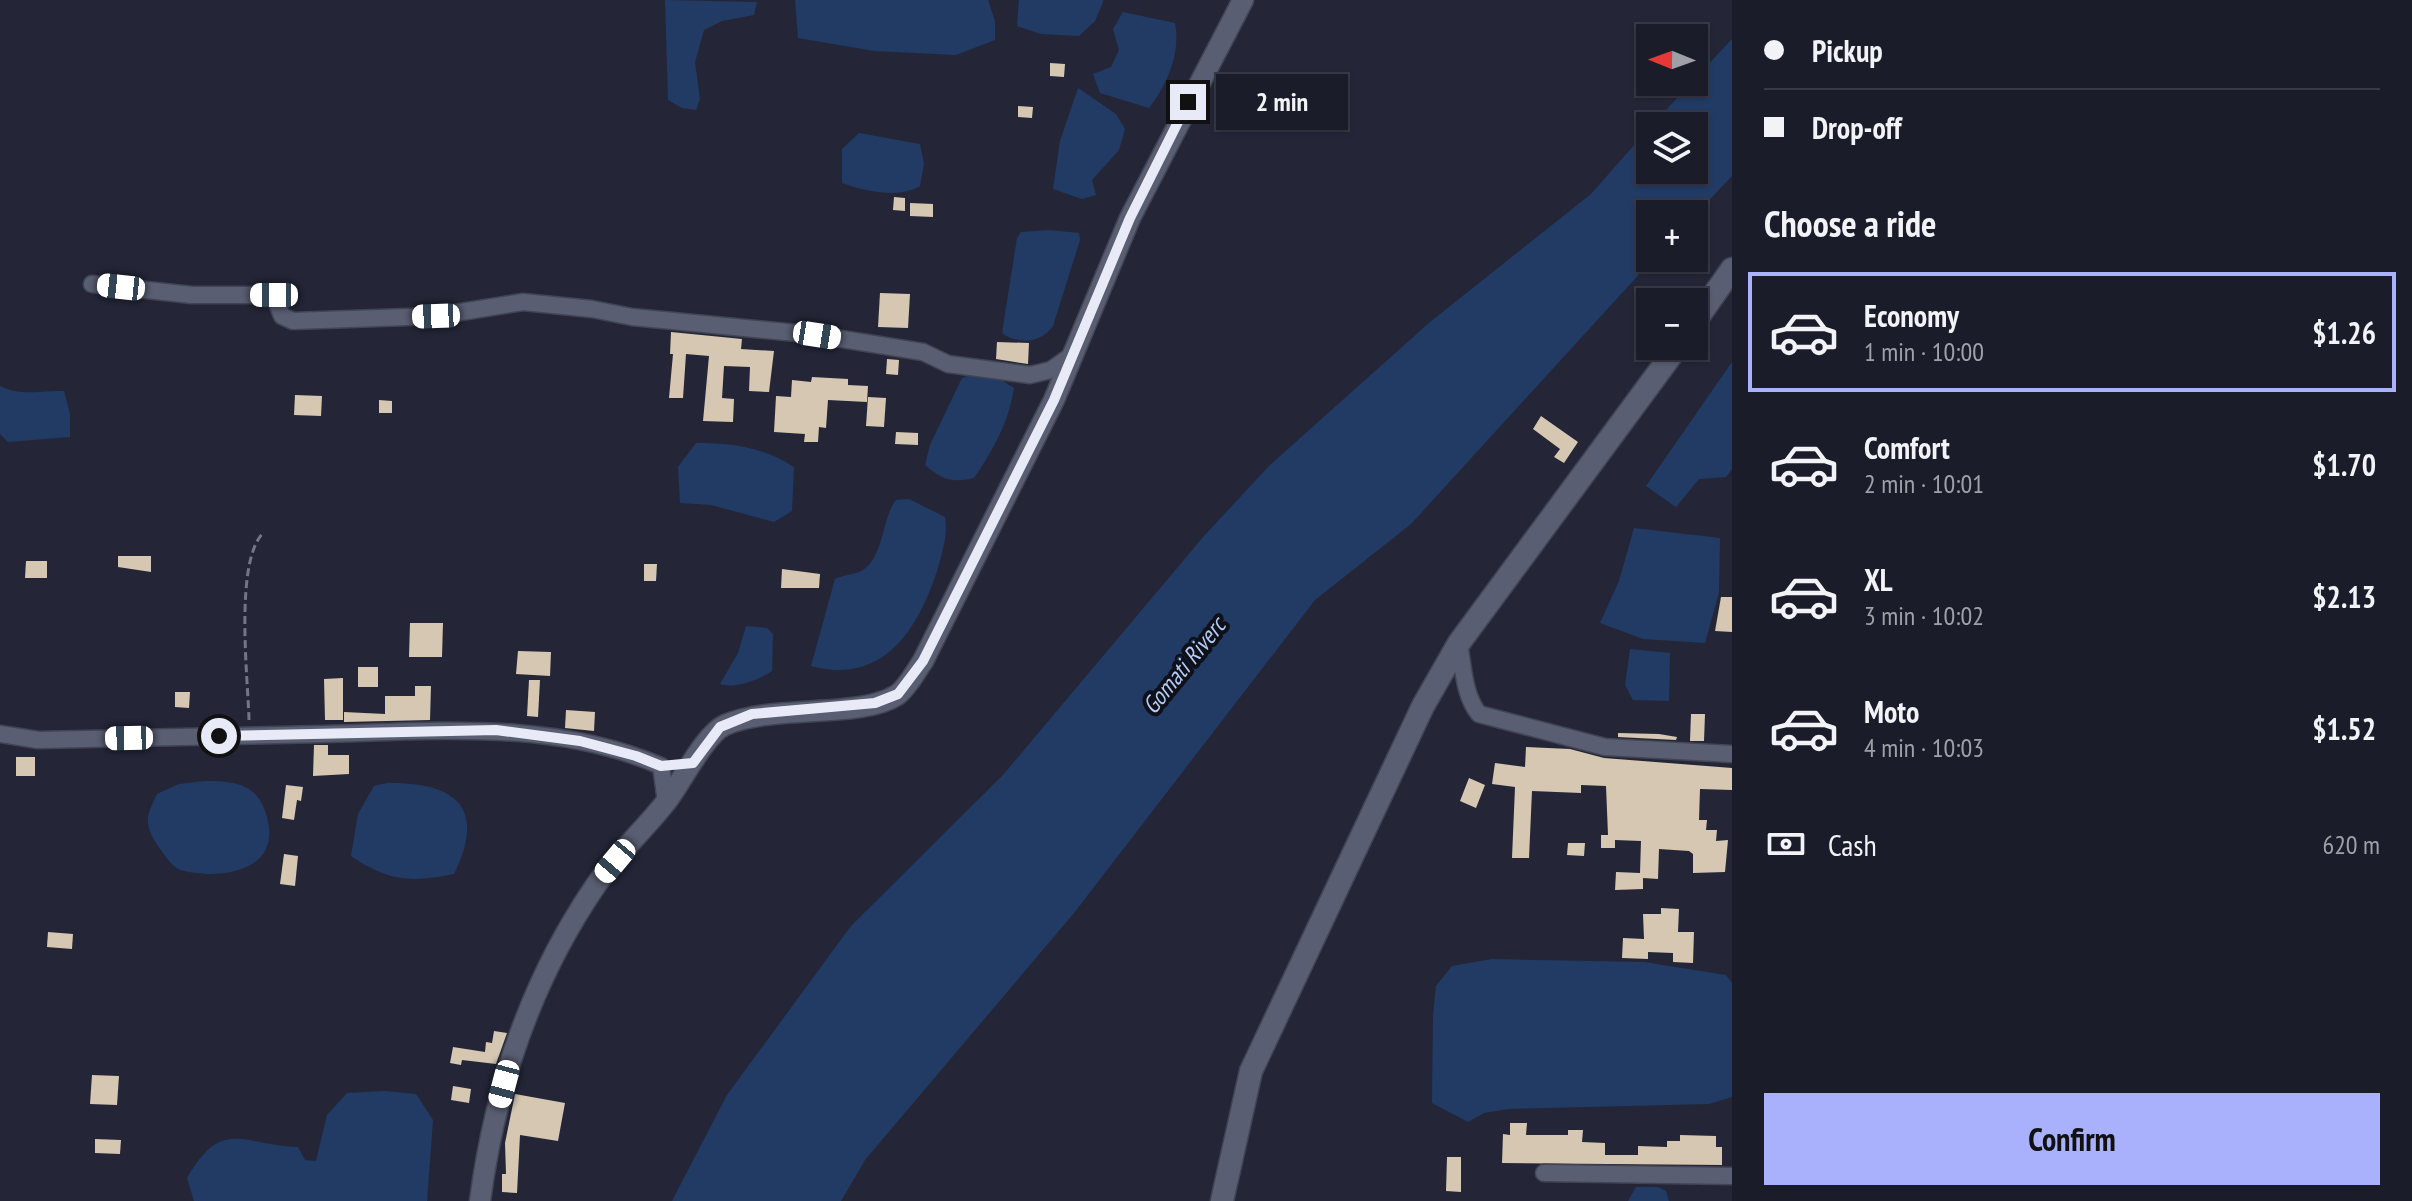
<!DOCTYPE html>
<meta charset="utf-8">
<style>
body{margin:0;font-family:"PT Sans Narrow",sans-serif;background:#242532;color:#f1f3f6;height:100vh;display:flex;flex-direction:column;font-size:30px;white-space:nowrap}
*{box-sizing:border-box;margin:0}
p{font-size:26px;color:#a0a1a8}
.icon{flex:none;width:44px;height:44px;fill:none;stroke:currentColor;stroke-width:2;stroke-linecap:round;stroke-linejoin:round}
.map{position:relative;flex:1;overflow:hidden}
.side{display:flex;flex-direction:column;background:#1b1c2a;width:680px}
.side>*{flex:none}
.top-card{display:grid;align-content:center;height:176px;padding:0 32px;background:#1b1c2a}
.needle{width:52px;rotate:271deg}
.controls{position:absolute;left:1636px;top:24px;display:grid;gap:16px}
.controls a{display:grid;place-items:center;width:72px;height:72px;border-radius:0px;background:#1b1c2a;box-shadow:0 2px 6px #0004,0 0 0 2px #393a47;font-size:40px}
.end{position:absolute;width:36px;height:36px;margin:-18px;border:10px solid #e8ebf7;background:#111;box-shadow:0 0 0 4px #111}
.from{border-radius:50%}
.bubble{position:absolute;height:56px;border-radius:0px;background:#1b1c2a;box-shadow:0 2px 6px #0004,0 0 0 2px #393a47;font-size:26px;font-weight:800;line-height:56px;text-align:center}
.car{position:absolute;width:24px;height:48px;margin:-24px -12px;border-radius:10px;box-shadow:0 0 6px 2px #0007;background:linear-gradient(#fff 24%,#345 0 40%,#fff 0 76%,#345 0 86%,#fff 0)}
.top-card b{display:flex;align-items:center;gap:28px;height:76px;font-size:30px}
.top-card b+b{border-top:2px solid #393a47}
.top-card i{width:20px;height:20px;background:#f1f3f6}
ul{padding:0;list-style:none}
li{display:flex;align-items:center;gap:24px;height:120px;margin:0 16px 12px;padding:0 16px;border:4px solid transparent;border-radius:0px}
li div{flex:1}
li b{display:block;font-size:30px}
li em{font-style:normal;font-weight:800}
li.selected{border-color:#a9b0fc}
li>.icon{width:72px;height:72px;stroke-width:1.5}
h2{padding:0 32px;font-size:36px;line-height:96px}
.pay{display:flex;align-items:center;gap:20px;height:88px;padding:0 32px;font-size:30px}
.pay p{margin-inline-start:auto}
.action{display:flex;gap:16px;margin-top:auto;padding:16px 32px}
.action a{flex:1;height:92px;border-radius:0px;background:#a9b0fc;color:#111;font-size:32px;font-weight:800;line-height:92px;text-align:center}
main{display:flex;flex:1;min-height:0}
.map>svg:first-child{display:block}
.water{fill:#213b65}
.building{fill:#d5c7b2}
.lines{fill:none;stroke-linecap:round;stroke-linejoin:round}
.minor-casing{stroke:#424453;stroke-width:19}
.tertiary-casing{stroke:#424453;stroke-width:23}
.secondary-casing{stroke:#424453;stroke-width:25}
.path{stroke:#737685;stroke-width:3;stroke-dasharray:8 4;stroke-linecap:butt}
.minor{stroke:#5a5e72;stroke-width:16}
.tertiary{stroke:#5a5e72;stroke-width:20}
.secondary{stroke:#5a5e72;stroke-width:22}
.route{stroke:#e8ebf7;stroke-width:10}
.labels{text-anchor:middle;stroke-width:8;stroke-linejoin:round;paint-order:stroke}
.water-label{font-size:24px;font-style:italic;fill:#b2ccf7;stroke:#0f1018}
</style>
<main>
<div class="map">
<svg width="1732" height="1201" viewBox="0 0 1732 1201">
<rect width="100%" height="100%" fill="#242638"/>
<g class="water">
<polygon points="665,0 757,2 754,15 722,21 704,30 695,62 700,99 696,110 682,108 668,100"/>
<polygon points="795,0 988,0 995,21 995,40 956,55 874,51 798,38"/>
<polygon points="1019,0 1103,0 1103,2 1095,21 1079,36 1041,34 1017,26"/>
<path d="M 1123,12 L 1175,23 C 1181,53 1167,85 1149,108 L 1100,93 L 1093,74 L 1111,67 L 1119,50 L 1113,29 Z"/>
<polygon points="1732,39 1732,176 1694,216 1650,214 1650,258 1654,258 1411,524 1315,600 1074,913 865,1160 841,1201 672,1201 727,1095 851,926 1003,775 1204,536 1269,466 1430,322 1591,194 1650,127 1650,170 1694,170 1694,126 1651,126"/>
<polygon points="1078,88 1116,114 1125,129 1119,150 1092,180 1096,195 1082,199 1053,189 1060,141"/>
<path d="M 859,133 L 920,144 L 924,164 L 920,186 C 899,199 864,191 842,183 L 842,149 Z"/>
<path d="M 1050,230 L 1079,233 L 1080,240 L 1053,326 C 1041,343 1019,345 1002,333 L 1017,238 L 1021,232 Z"/>
<polygon points="1732,362 1732,469 1726,477 1699,479 1676,507 1646,486"/>
<path d="M 974,373 L 1003,381 L 1014,388 C 1008,424 994,448 974,478 C 952,483 942,480 925,465 L 930,445 L 962,378 Z"/>
<path d="M 0,386 C 22,397 40,390 64,391 L 70,414 L 70,437 L 8,442 L 0,434 Z"/>
<path d="M 696,443 C 731,443 764,447 794,467 L 792,511 L 774,522 L 711,505 L 680,503 L 678,467 Z"/>
<path d="M 909,499 L 945,517 C 948,536 942,553 937,571 C 917,632 882,685 811,666 L 835,579 C 843,575 851,575 859,572 C 884,562 881,519 896,500 Z"/>
<polygon points="1634,528 1720,538 1719,592 1705,643 1643,639 1600,623 1619,581"/>
<path d="M 746,626 L 767,628 L 773,634 L 772,671 C 759,680 736,689 720,684 L 738,653 Z"/>
<polygon points="1630,649 1670,653 1669,701 1633,700 1625,685"/>
<path d="M 205,781 C 228,781 253,782 263,806 C 283,853 253,874 209,874 C 199,873 187,873 178,869 C 170,864 163,853 158,846 C 152,837 147,828 148,817 C 149,810 154,801 157,794 L 179,784 Z"/>
<path d="M 387,783 C 455,782 487,807 454,874 C 410,883 388,881 351,856 L 358,814 L 374,786 Z"/>
<polygon points="1492,959 1644,962 1726,975 1732,983 1732,1097 1709,1104 1508,1109 1484,1113 1468,1122 1432,1103 1433,1015 1436,986 1452,966"/>
<path d="M 384,1091 L 416,1094 L 433,1120 L 427,1201 L 194,1201 L 187,1178 C 223,1117 241,1145 298,1147 L 305,1160 L 316,1161 L 327,1115 L 347,1093 Z"/>
<polygon points="1636,1187 1658,1187 1666,1191 1669,1201 1628,1201"/>
</g>
<g class="building">
<polygon points="1050,63 1065,64 1064,77 1050,76"/>
<polygon points="1018,106 1033,107 1032,118 1018,117"/>
<polygon points="894,197 905,198 905,211 893,210"/>
<polygon points="910,203 933,204 933,217 910,216"/>
<polygon points="880,293 910,294 908,328 878,327"/>
<polygon points="671,332 742,339 741,349 774,351 769,392 749,391 750,367 724,366 722,398 734,399 733,422 703,421 709,356 686,354 683,398 669,398 673,354 670,354"/>
<polygon points="997,342 1029,343 1028,364 996,359"/>
<polygon points="887,359 899,360 898,375 886,374"/>
<polygon points="812,377 848,379 848,385 868,386 867,402 828,400 826,428 819,427 818,442 804,442 805,434 774,432 776,396 791,397 792,380 811,382"/>
<polygon points="295,395 322,396 321,416 294,415"/>
<polygon points="868,397 886,398 884,427 866,426"/>
<polygon points="379,400 392,401 392,413 379,413"/>
<polygon points="1541,416 1578,442 1564,463 1554,457 1560,449 1533,429"/>
<polygon points="896,432 918,433 918,445 895,444"/>
<polygon points="118,556 151,556 151,572 118,567"/>
<polygon points="26,561 47,561 47,578 25,578"/>
<polygon points="644,564 657,564 656,581 644,581"/>
<polygon points="782,569 820,574 819,588 781,588"/>
<polygon points="1721,597 1732,597 1732,632 1715,631"/>
<polygon points="410,623 443,623 442,657 409,657"/>
<polygon points="518,651 551,652 550,676 516,674"/>
<rect x="358" y="667" width="20" height="20"/>
<polygon points="343,678 343,720 325,720 324,679"/>
<polygon points="529,680 540,680 538,717 527,716"/>
<polygon points="415,686 431,686 430,720 344,722 344,712 385,714 385,696 415,696"/>
<polygon points="175,692 190,692 189,708 175,707"/>
<polygon points="566,710 595,712 594,731 565,728"/>
<polygon points="1691,714 1705,714 1704,741 1690,741"/>
<polygon points="1618,733 1659,734 1677,737 1676,740 1618,737"/>
<polygon points="314,745 328,745 328,755 349,755 349,774 313,776"/>
<polygon points="1526,747 1570,749 1604,758 1732,768 1732,790 1700,789 1699,820 1707,820 1706,830 1717,830 1716,841 1728,840 1725,872 1693,873 1693,854 1689,851 1659,849 1658,879 1643,878 1643,889 1615,890 1616,872 1640,873 1641,841 1615,840 1615,848 1601,848 1601,835 1608,835 1606,786 1581,785 1581,793 1532,791 1529,858 1512,858 1515,787 1492,784 1495,763 1525,767"/>
<rect x="16" y="757" width="19" height="19"/>
<polygon points="1469,778 1485,785 1476,808 1460,801"/>
<polygon points="286,785 303,787 301,801 297,800 294,820 282,818"/>
<polygon points="1568,843 1585,843 1584,856 1567,855"/>
<polygon points="284,854 298,856 295,886 280,884"/>
<polygon points="1661,908 1679,909 1678,932 1694,932 1693,963 1673,962 1673,953 1648,952 1648,959 1622,958 1623,938 1644,939 1643,914 1661,914"/>
<polygon points="48,932 73,934 72,949 47,947"/>
<polygon points="494,1031 507,1033 496,1064 462,1060 461,1065 450,1063 453,1047 485,1052 486,1042 492,1043"/>
<polygon points="92,1075 119,1076 117,1105 90,1104"/>
<polygon points="453,1086 471,1089 469,1103 451,1100"/>
<polygon points="515,1094 565,1103 558,1141 520,1135 517,1193 502,1192 502,1174 506,1174 505,1143"/>
<polygon points="1510,1123 1527,1123 1526,1135 1568,1135 1568,1130 1583,1130 1582,1142 1605,1143 1605,1155 1638,1155 1638,1146 1667,1147 1667,1141 1680,1141 1680,1135 1716,1136 1716,1147 1722,1147 1722,1165 1502,1163 1503,1134 1510,1135"/>
<polygon points="95,1139 121,1140 120,1154 95,1153"/>
<polygon points="1447,1157 1461,1157 1461,1192 1446,1191"/>
</g>
<g class="lines">
<g class="minor-casing">
<g id="minor">
<polyline points="92,284 192,295 274,295 282,316 293,321 436,316 523,302 592,309 632,317 817,335 923,352 948,364 1030,375 1051,370 1072,355"/>
<path d="M 1459,643 C 1463,666 1464,696 1479,714 L 1605,747 L 1732,754"/>
<path d="M 0,734 L 38,740 C 133,738 229,736 324,734 C 438,731 555,720 661,766 L 666,802"/>
<polyline points="1544,1173 1732,1176"/>
</g>
</g>
<g class="tertiary-casing">
<path id="tertiary" d="M 480,1201 C 495,1087 531,980 596,885 C 616,855 644,830 666,802 C 681,783 705,734 725,725 C 773,704 860,719 897,695 C 907,688 916,671 923,661 L 1054,400 L 1130,218 L 1243,0"/>
</g>
<g class="secondary-casing">
<g id="secondary">
<polyline points="1694,323 1732,269"/>
<polyline points="1222,1201 1251,1071 1423,706 1459,643 1678,346"/>
</g>
</g>
<path class="path" d="M 249,720 C 248,678 234,560 264,532"/>
<use href="#minor" class="minor"/>
<use href="#tertiary" class="tertiary"/>
<use href="#secondary" class="secondary"/>
</g>
<g class="lines">
<polyline class="route" points="219,736 496,730 580,741 636,756 661,766 693,763 720,727 752,714 875,703 898,694 923,661 1054,400 1130,218 1188,102"/>
</g>
<g class="labels">
<g class="water-label">
<text transform="translate(1184 666) rotate(-51)" y="8">Gomati Riverc</text>
</g>
</g>
</svg>
<div class="controls">
<a><svg class="needle" viewBox="-14 -14 28 28"><path d="M0-13l5 13h-10z" fill="#e53935"/><path d="M0 13l5-13h-10z" fill="#a0a1a8"/></svg></a>
<a><svg class="icon" aria-label="layers" viewBox="0 0 24 24"><path d="M12 4l9 5-9 5-9-5zM3 14l9 5 9-5"/></svg></a>
<a>+</a>
<a>−</a>
</div>
<i class="end from" style="left:219px;top:736px"></i>
<i class="end" style="left:1188px;top:102px"></i>
<div class="bubble" style="left:1216px;top:74px;width:132px">2 min</div>
<i class="car" style="left:121px;top:287px;rotate:276deg"></i>
<i class="car" style="left:274px;top:295px;rotate:270deg"></i>
<i class="car" style="left:436px;top:316px;rotate:268deg"></i>
<i class="car" style="left:817px;top:335px;rotate:99deg"></i>
<i class="car" style="left:129px;top:738px;rotate:269deg"></i>
<i class="car" style="left:615px;top:861px;rotate:220deg"></i>
<i class="car" style="left:504px;top:1084px;rotate:195deg"></i>
</div>
<section class="side">
<div class="top-card">
<b><i class="from"></i>Pickup</b>
<b><i></i>Drop-off</b>
</div>
<h2>Choose a ride</h2>
<ul>
<li class="selected"><svg class="icon" aria-label="car" viewBox="0 0 24 24"><path d="M5 17H2v-5l4-1 3-4h7l3 4 3 1v5h-3M9 17h6M6 11h13"/><circle cx="7" cy="17" r="2"/><circle cx="17" cy="17" r="2"/></svg><div><b>Economy</b><p>1 min · 10:00</p></div><em>$1.26</em></li>
<li><svg class="icon" aria-label="car" viewBox="0 0 24 24"><path d="M5 17H2v-5l4-1 3-4h7l3 4 3 1v5h-3M9 17h6M6 11h13"/><circle cx="7" cy="17" r="2"/><circle cx="17" cy="17" r="2"/></svg><div><b>Comfort</b><p>2 min · 10:01</p></div><em>$1.70</em></li>
<li><svg class="icon" aria-label="car" viewBox="0 0 24 24"><path d="M5 17H2v-5l4-1 3-4h7l3 4 3 1v5h-3M9 17h6M6 11h13"/><circle cx="7" cy="17" r="2"/><circle cx="17" cy="17" r="2"/></svg><div><b>XL</b><p>3 min · 10:02</p></div><em>$2.13</em></li>
<li><svg class="icon" aria-label="car" viewBox="0 0 24 24"><path d="M5 17H2v-5l4-1 3-4h7l3 4 3 1v5h-3M9 17h6M6 11h13"/><circle cx="7" cy="17" r="2"/><circle cx="17" cy="17" r="2"/></svg><div><b>Moto</b><p>4 min · 10:03</p></div><em>$1.52</em></li>
</ul>
<div class="pay"><svg class="icon" aria-label="cash" viewBox="0 0 24 24"><path d="M3 7h18v10H3z"/><circle cx="12" cy="12" r="2"/></svg>Cash<p>620 m</p></div>
<div class="action"><a>Confirm</a></div>
</section>
</main>
